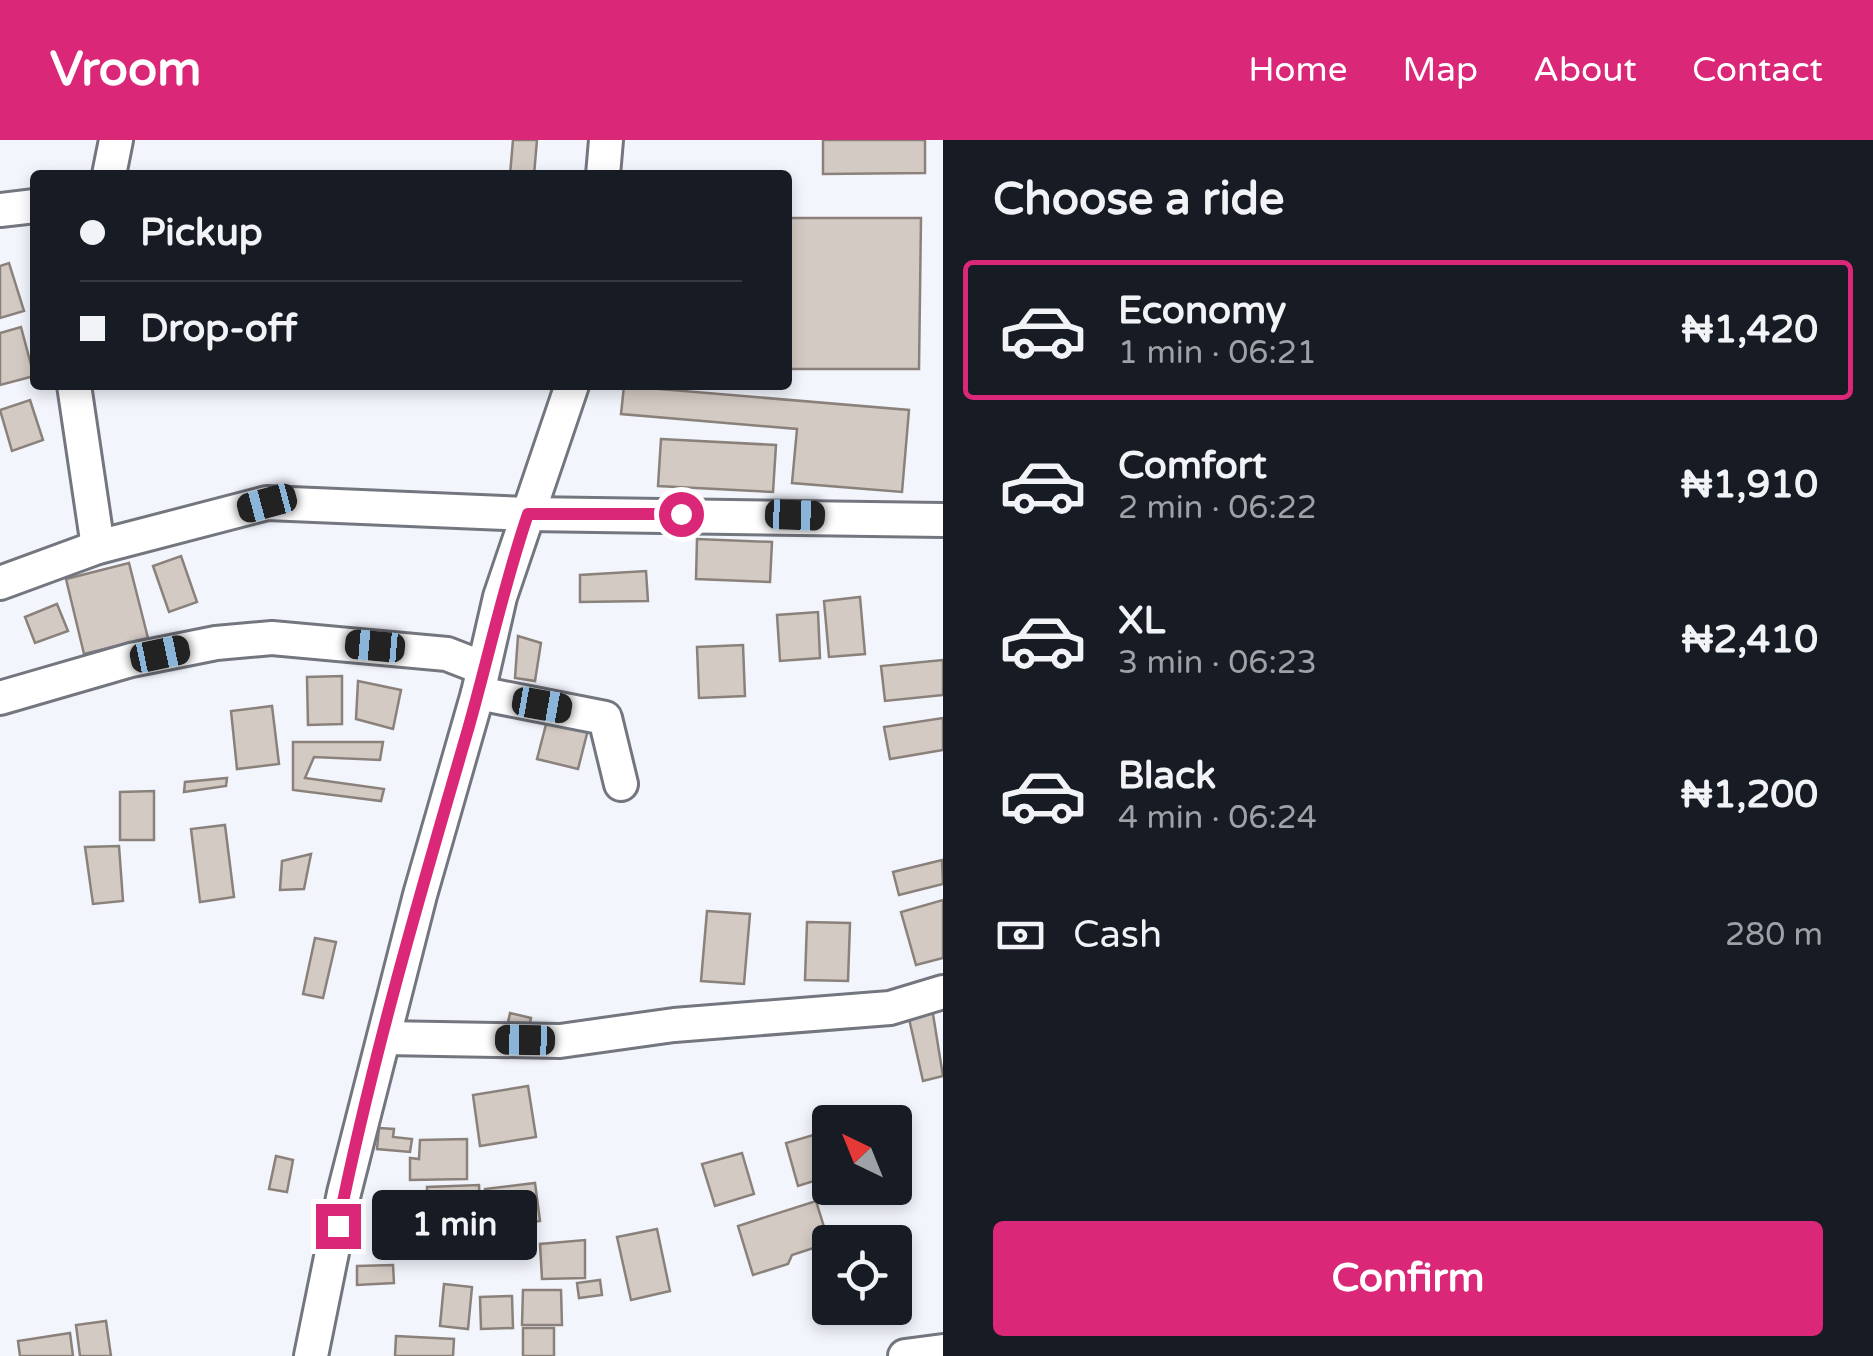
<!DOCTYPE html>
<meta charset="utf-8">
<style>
body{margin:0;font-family:"Varela Round",sans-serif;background:#20242c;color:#f1f3f6;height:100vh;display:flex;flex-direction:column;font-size:38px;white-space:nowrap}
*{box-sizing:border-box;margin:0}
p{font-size:32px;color:#9ea1a6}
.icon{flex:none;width:55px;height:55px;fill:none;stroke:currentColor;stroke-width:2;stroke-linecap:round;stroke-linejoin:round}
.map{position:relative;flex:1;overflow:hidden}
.details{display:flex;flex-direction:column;background:#171b24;width:930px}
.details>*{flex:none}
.hud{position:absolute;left:30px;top:30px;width:762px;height:220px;border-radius:10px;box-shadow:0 5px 15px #0003;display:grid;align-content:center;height:220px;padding:0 50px;background:#171b24}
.needle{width:65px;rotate:317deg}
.controls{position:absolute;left:812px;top:965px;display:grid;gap:20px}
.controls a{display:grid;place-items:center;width:100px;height:100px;border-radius:10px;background:#171b24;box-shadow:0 5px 15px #0003;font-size:50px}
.end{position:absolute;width:45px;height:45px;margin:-22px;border:12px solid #db2777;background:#fff;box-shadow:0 0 0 5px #fff}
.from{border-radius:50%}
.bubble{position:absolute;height:70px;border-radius:10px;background:#171b24;box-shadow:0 5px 15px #0003;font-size:32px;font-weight:700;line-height:70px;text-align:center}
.car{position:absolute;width:30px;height:60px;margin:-30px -15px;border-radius:12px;box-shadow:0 0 8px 2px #0007;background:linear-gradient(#222 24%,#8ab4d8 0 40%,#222 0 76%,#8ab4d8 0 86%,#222 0)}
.hud b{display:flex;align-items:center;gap:35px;height:95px;font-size:38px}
.hud b+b{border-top:2px solid #363941}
.hud i{width:25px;height:25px;background:#f1f3f6}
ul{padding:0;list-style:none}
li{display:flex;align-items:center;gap:30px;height:140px;margin:0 20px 15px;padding:0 30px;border:5px solid transparent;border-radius:10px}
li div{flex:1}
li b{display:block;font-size:38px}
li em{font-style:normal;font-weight:700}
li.selected{border-color:#db2777}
li>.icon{width:90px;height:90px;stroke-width:1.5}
h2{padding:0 50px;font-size:45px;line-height:120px}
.pay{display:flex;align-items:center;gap:25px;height:110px;padding:0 50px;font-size:38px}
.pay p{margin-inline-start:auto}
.action{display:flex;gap:20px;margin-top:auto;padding:20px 50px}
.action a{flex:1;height:115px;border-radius:10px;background:#db2777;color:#fff;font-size:40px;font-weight:700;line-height:115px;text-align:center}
header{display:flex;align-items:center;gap:60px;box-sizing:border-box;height:140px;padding:0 50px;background:#db2777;color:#fff}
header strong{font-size:48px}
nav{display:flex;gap:55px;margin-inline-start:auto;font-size:35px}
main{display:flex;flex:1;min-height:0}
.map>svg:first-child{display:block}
.building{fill:#d4cac4;stroke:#8a817b;stroke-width:2.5}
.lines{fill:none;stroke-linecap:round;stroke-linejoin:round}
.minor-casing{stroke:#74767f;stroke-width:38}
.minor{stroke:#fff;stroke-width:32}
.route{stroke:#db2777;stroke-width:12}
</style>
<header>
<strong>Vroom</strong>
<nav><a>Home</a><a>Map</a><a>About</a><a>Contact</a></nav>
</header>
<main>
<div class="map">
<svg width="943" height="1216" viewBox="0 0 943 1216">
<rect width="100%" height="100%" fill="#f3f5fd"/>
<g class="building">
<polygon points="513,0 537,0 534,35 510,35"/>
<polygon points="823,0 925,0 925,33 823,34"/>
<polygon points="788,78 921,78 919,229 788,229"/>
<polygon points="9,123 24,171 0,178 0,126"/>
<polygon points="21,187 34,236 0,245 0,193"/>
<polygon points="624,246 909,270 902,352 792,343 797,289 621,274"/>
<polygon points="30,260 43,300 12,311 0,270"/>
<polygon points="661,299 776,305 773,352 658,346"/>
<polygon points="697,399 772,402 770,442 696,439"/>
<polygon points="181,416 197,462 169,472 153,426"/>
<polygon points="129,423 148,498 84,514 66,439"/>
<polygon points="646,431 648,461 580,462 580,435"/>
<polygon points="860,457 865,514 829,517 824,461"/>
<polygon points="57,464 68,491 35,503 25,477"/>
<polygon points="818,472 820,518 780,521 777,475"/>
<polygon points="518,496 541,503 535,541 515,538"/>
<polygon points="743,505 745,556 699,558 697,507"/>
<polygon points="943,520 943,555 885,561 881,526"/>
<polygon points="342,536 342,584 308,585 307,537"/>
<polygon points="358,541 401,550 393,589 356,579"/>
<polygon points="272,566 279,624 237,629 231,571"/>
<polygon points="549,573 590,582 578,629 537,619"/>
<polygon points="943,578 943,610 890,619 884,587"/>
<polygon points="293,602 383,602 380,620 314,617 305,638 384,649 381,661 293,650"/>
<polygon points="227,638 226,646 184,652 185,642"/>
<polygon points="154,651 154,700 120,700 120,652"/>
<polygon points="225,685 234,757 200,762 191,689"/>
<polygon points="119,706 123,761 93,764 85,707"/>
<polygon points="311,714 304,749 280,750 282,721"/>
<polygon points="942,720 943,744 899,755 893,732"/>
<polygon points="943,760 943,818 916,825 901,772"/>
<polygon points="707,771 750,774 744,844 701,841"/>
<polygon points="807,782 850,783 848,841 805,840"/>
<polygon points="315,798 336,802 323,858 303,854"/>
<polygon points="932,868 943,936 923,941 908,874"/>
<polygon points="510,873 531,878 527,897 506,892"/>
<polygon points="528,946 536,997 480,1006 473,955"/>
<polygon points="379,988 394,989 393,997 412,999 410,1012 377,1009"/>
<polygon points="820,993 830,1036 798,1046 786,1003"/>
<polygon points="467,999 467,1039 410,1040 410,1018 419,1019 420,1000"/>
<polygon points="742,1013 754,1054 715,1066 702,1024"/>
<polygon points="276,1016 293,1020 287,1052 269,1049"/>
<polygon points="535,1043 540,1081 489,1088 485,1049"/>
<polygon points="479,1045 481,1091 430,1093 429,1079 415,1080 415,1066 427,1065 427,1047"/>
<polygon points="816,1061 829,1103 792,1115 788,1124 753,1135 738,1086"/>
<polygon points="657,1089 670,1151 631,1160 617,1097"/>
<polygon points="585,1100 585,1138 542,1139 540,1104"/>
<polygon points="895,1109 906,1150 895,1154"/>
<polygon points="393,1125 394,1143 357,1145 357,1126"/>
<polygon points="600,1140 602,1155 579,1158 577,1143"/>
<polygon points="444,1144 472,1147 468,1189 440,1186"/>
<polygon points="523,1150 561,1150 562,1185 522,1185"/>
<polygon points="512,1156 513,1188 481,1189 480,1157"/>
<polygon points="106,1181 111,1216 80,1216 76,1185"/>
<rect x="523" y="1188" width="31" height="28"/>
<polygon points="70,1193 73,1216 20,1216 18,1201"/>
<polygon points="396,1196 454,1199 453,1216 395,1216"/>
</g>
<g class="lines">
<g class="minor-casing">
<g id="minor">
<polyline points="109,35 116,0"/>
<polyline points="603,35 606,0"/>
<polyline points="0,70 35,66"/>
<polyline points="74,245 98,407"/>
<polyline points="0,443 98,407 267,363 528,374 943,380"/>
<polyline points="478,553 605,578 621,644"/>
<polyline points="0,558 131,520 216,503 272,498 447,514 483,528"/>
<polyline points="384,898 560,901 674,885 890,868 943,852"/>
<polyline points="311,1216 344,1053 420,755 478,553 500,457 572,245"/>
<polyline points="905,1216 943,1211"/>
</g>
</g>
<use href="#minor" class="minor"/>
</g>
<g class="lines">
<path class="route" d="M 338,1086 C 372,917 421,751 469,586 C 489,515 504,444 528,374 L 681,374"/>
</g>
</svg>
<div class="controls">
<a><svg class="needle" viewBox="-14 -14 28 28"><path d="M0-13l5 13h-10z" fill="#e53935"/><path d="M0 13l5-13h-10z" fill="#9ea1a6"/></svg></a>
<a><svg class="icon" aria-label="locate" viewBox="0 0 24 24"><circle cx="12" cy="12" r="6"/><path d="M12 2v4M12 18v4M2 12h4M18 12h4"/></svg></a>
</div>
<i class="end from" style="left:681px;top:374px"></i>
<i class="end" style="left:338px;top:1086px"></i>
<div class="bubble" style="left:372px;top:1050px;width:165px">1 min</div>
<i class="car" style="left:267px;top:363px;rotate:255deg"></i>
<i class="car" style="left:795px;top:375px;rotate:92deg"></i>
<i class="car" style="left:375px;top:506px;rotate:275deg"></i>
<i class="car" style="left:160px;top:514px;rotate:78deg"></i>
<i class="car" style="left:542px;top:565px;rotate:100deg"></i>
<i class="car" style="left:525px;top:900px;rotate:271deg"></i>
<div class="hud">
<b><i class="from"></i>Pickup</b>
<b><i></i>Drop-off</b>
</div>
</div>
<section class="details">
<h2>Choose a ride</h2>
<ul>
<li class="selected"><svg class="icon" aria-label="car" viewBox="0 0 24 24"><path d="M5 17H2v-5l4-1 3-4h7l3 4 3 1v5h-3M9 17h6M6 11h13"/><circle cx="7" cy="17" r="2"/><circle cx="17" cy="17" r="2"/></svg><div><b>Economy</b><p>1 min · 06:21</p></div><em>₦1,420</em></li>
<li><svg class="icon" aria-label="car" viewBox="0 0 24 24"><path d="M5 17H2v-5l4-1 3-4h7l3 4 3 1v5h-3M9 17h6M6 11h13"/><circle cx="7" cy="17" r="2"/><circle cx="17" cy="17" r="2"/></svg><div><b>Comfort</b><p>2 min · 06:22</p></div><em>₦1,910</em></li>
<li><svg class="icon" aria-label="car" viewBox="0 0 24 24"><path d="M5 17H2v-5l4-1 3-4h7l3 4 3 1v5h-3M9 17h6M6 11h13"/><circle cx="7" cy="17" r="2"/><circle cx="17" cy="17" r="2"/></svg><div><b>XL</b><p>3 min · 06:23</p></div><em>₦2,410</em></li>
<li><svg class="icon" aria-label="car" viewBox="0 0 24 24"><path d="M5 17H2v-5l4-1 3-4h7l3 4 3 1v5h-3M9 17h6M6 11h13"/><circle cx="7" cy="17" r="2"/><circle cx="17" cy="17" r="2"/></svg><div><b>Black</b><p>4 min · 06:24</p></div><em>₦1,200</em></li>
</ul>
<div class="pay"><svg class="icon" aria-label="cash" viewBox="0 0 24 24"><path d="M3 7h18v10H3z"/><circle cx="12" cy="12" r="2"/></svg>Cash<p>280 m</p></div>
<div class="action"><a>Confirm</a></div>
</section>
</main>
